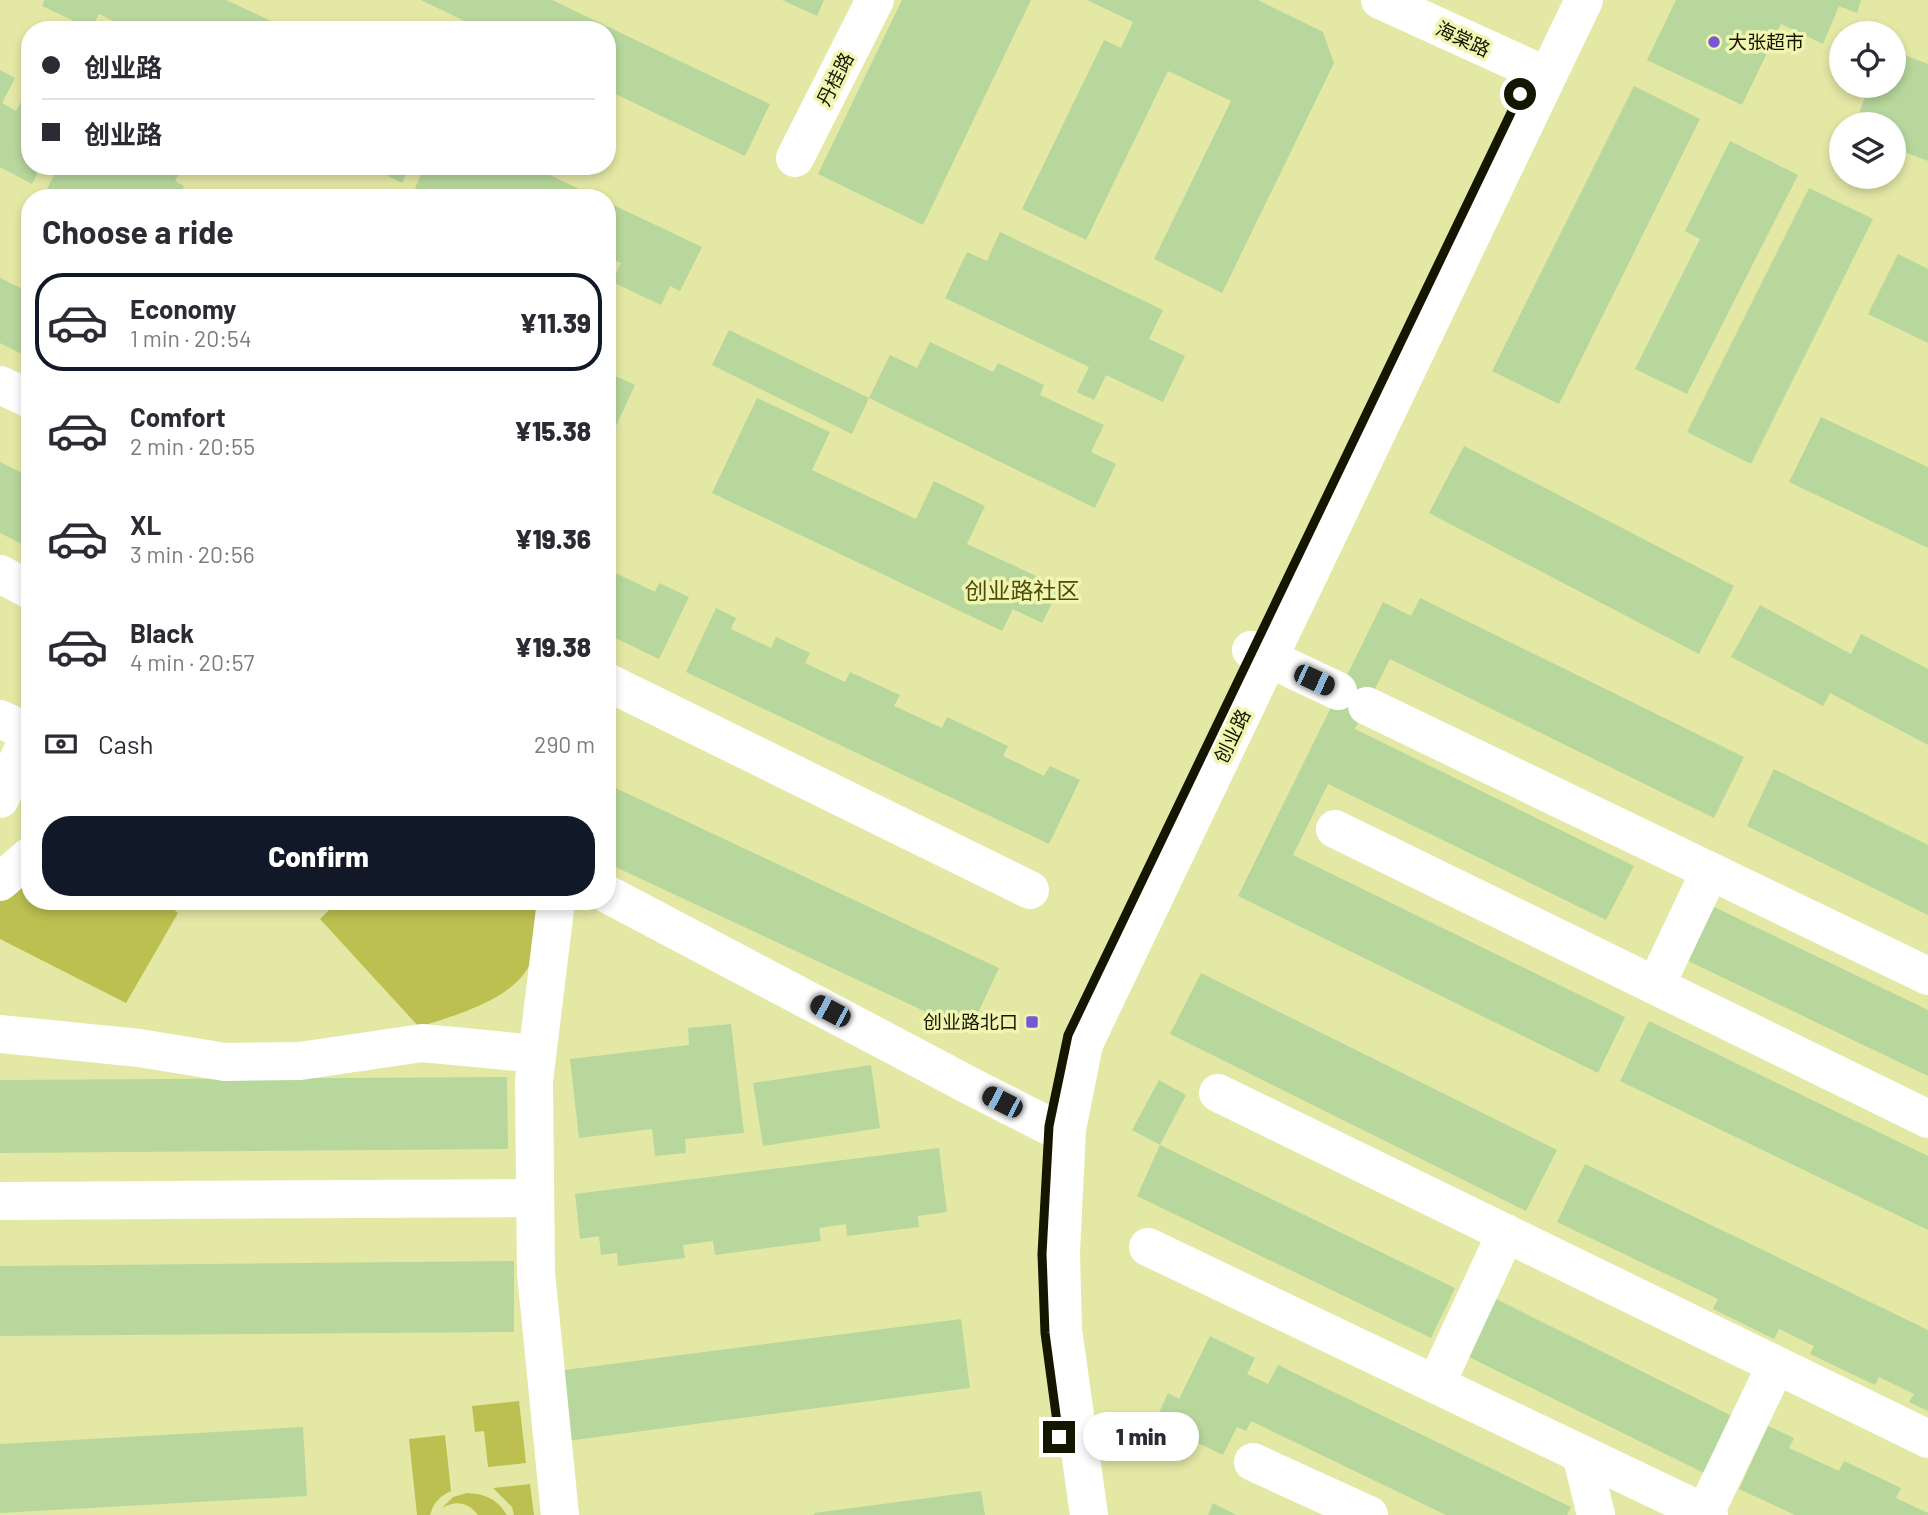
<!DOCTYPE html>
<meta charset="utf-8">
<style>
body{margin:0;font-family:Barlow,"Noto Sans SC",sans-serif;background:#f7f7f7;color:#2b2b33;height:100vh;display:flex;flex-direction:column;font-size:26px;white-space:nowrap}
*{box-sizing:border-box;margin:0}
p{font-size:23px;color:#7c7c81}
.icon{flex:none;width:38px;height:38px;fill:none;stroke:currentColor;stroke-width:2;stroke-linecap:round;stroke-linejoin:round}
.map{position:relative;flex:1;overflow:hidden}
.details{position:absolute;left:21px;top:189px;width:595px;height:721px;display:flex;flex-direction:column;background:#fff;border-radius:28px;box-shadow:0 4px 10px #0003}
.details>*{flex:none}
.top-card{position:absolute;left:21px;top:21px;width:595px;height:154px;border-radius:28px;box-shadow:0 4px 10px #0003;display:grid;align-content:center;height:154px;padding:0 21px;background:#fff}
.buttons{position:absolute;left:1829px;top:21px;display:grid;gap:14px}
.buttons a{display:grid;place-items:center;width:77px;height:77px;border-radius:50%;background:#fff;box-shadow:0 4px 10px #0003;font-size:35px}
.end{position:absolute;width:32px;height:32px;margin:-16px;border:9px solid #151600;background:#fff;box-shadow:0 0 0 4px #fff}
.from{border-radius:50%}
.bubble{position:absolute;height:49px;border-radius:24px;background:#fff;box-shadow:0 4px 10px #0003;font-size:23px;font-weight:800;line-height:49px;text-align:center}
.car{position:absolute;width:21px;height:42px;margin:-21px -10px;border-radius:9px;box-shadow:0 0 5px 2px #0007;background:linear-gradient(#222 24%,#8ab4d8 0 40%,#222 0 76%,#8ab4d8 0 86%,#222 0)}
.top-card b{display:flex;align-items:center;gap:24px;height:66px;font-size:26px}
.top-card b+b{border-top:2px solid #e1e1e2}
.top-card i{width:18px;height:18px;background:#2b2b33}
ul{padding:0;list-style:none}
li{display:flex;align-items:center;gap:21px;height:98px;margin:0 14px 10px;padding:0 7px;border:4px solid transparent;border-radius:28px}
li div{flex:1}
li b{display:block;font-size:26px}
li em{font-style:normal;font-weight:800}
li.active{border-color:#111827}
li>.icon{width:63px;height:63px;stroke-width:1.5}
h2{padding:0 21px;font-size:32px;line-height:84px}
.pay{display:flex;align-items:center;gap:18px;height:77px;padding:0 21px;font-size:26px}
.pay p{margin-inline-start:auto}
.action{display:flex;gap:14px;margin-top:auto;padding:14px 21px}
.action a{flex:1;height:80px;border-radius:28px;background:#111827;color:#fff;font-size:28px;font-weight:800;line-height:80px;text-align:center}
.map>svg:first-child{display:block}
.green{fill:#bcc050}
.building{fill:#b7d79c}
.lines{fill:none;stroke-linecap:round;stroke-linejoin:round}
.minor{stroke:#fff;stroke-width:38}
.route{stroke:#151600;stroke-width:9}
.poi-dot{fill:#7758d2;stroke:#f1f5b2;stroke-width:2.5}
.labels{text-anchor:middle;stroke-width:7;stroke-linejoin:round;paint-order:stroke}
.street-label{font-size:19px;fill:#151600;stroke:#f1f5b2}
.poi-label{font-size:19px;fill:#151600;stroke:#f1f5b2;text-anchor:start}
.quarter-label{font-size:23px;fill:#4c4e08;stroke:#f1f5b2}
</style>
<div class="map">
<svg width="1928" height="1515" viewBox="0 0 1928 1515">
<rect width="100%" height="100%" fill="#e4e8a5"/>
<g class="green">
<polygon points="30,873 30,901 164,901 178,913 126,1003 0,939 0,901"/>
<path d="M 338,901 L 526,901 L 536,911 C 535,924 538,942 534,955 C 520,999 458,1014 419,1027 L 320,919 Z"/>
<polygon points="519,1401 526,1463 488,1467 484,1431 475,1432 472,1406"/>
<path d="M 445,1435 L 451,1491 C 439,1497 434,1502 430,1515 L 417,1515 L 409,1439 Z"/>
<polygon points="530,1484 534,1515 514,1515 512,1507 493,1488"/>
<path d="M 467,1493 C 486,1494 497,1499 507,1515 L 478,1515 C 468,1502 456,1500 442,1508 L 453,1497 Z"/>
</g>
<g class="building">
<polygon points="44,0 226,0 271,21 267,30 119,30 121,25 99,14 91,29 42,6"/>
<polygon points="421,0 552,0 770,104 745,156 607,90 607,30 483,30"/>
<polygon points="782,0 824,0 817,16"/>
<polygon points="902,0 1031,0 923,225 818,174"/>
<polygon points="1087,0 1258,0 1323,32 1334,63 1222,293 1154,259 1231,101 1168,71 1086,240 1022,209 1104,40 1121,48 1133,22"/>
<polygon points="1676,0 1861,0 1857,13 1839,6 1823,44 1781,24 1742,105 1647,60"/>
<polygon points="1894,51 1928,64 1928,161 1894,148 1894,124 1855,124 1869,86 1894,86"/>
<polygon points="0,70 15,78 2,103 16,111 30,86 30,166 41,166 32,184 0,167"/>
<polygon points="1634,86 1700,119 1559,404 1492,371"/>
<polygon points="1730,141 1798,175 1687,394 1635,369 1700,239 1685,231"/>
<polygon points="47,166 123,166 129,169 130,166 183,166 175,181 184,186 179,198 107,198 97,192 95,198 58,198 46,191 56,171"/>
<polygon points="368,166 410,166 402,183"/>
<polygon points="416,166 531,166 598,198 483,198 478,195 477,198 435,198 415,188 423,170"/>
<polygon points="1809,188 1873,219 1751,464 1687,432"/>
<polygon points="607,202 702,247 680,291 670,286 661,305 612,282 621,263 607,257"/>
<polygon points="1000,232 1163,310 1149,339 1185,356 1163,402 1106,375 1094,400 1077,392 1089,367 945,298 967,252 987,261"/>
<polygon points="1898,254 1928,269 1928,343 1868,314"/>
<polygon points="0,278 27,291 30,285 30,358 0,343"/>
<polygon points="729,330 869,398 852,434 712,365"/>
<polygon points="930,342 993,372 998,363 1044,385 1040,395 1104,425 1091,452 1116,464 1095,508 869,398 890,355 917,368"/>
<polygon points="607,372 635,385 615,428 607,424"/>
<polygon points="757,398 830,432 812,470 916,519 934,481 985,506 967,544 1060,587 1042,623 1013,609 1002,631 712,493"/>
<polygon points="1821,417 1928,467 1928,548 1789,482"/>
<polygon points="1464,446 1734,586 1699,654 1429,513"/>
<polygon points="0,462 30,477 30,548 0,533"/>
<polygon points="607,558 614,561 609,570 655,592 659,583 689,597 659,659 607,634"/>
<polygon points="1420,598 1744,757 1714,818 1390,659 1355,729 1634,866 1606,920 1328,784 1293,855 1625,1017 1598,1073 1238,896 1383,602 1411,616"/>
<polygon points="1760,605 1851,654 1861,634 1928,669 1928,745 1830,693 1823,706 1731,657"/>
<polygon points="716,608 736,618 731,629 771,648 776,637 810,653 805,663 845,682 850,672 900,695 894,706 942,728 947,717 1008,746 1003,756 1044,776 1050,766 1080,780 1049,844 686,672"/>
<polygon points="1774,769 1928,845 1928,915 1747,826"/>
<polygon points="607,784 999,968 969,1032 607,863"/>
<polygon points="1708,904 1928,1010 1928,1076 1682,958"/>
<polygon points="1201,973 1557,1150 1526,1211 1170,1034"/>
<polygon points="1649,1021 1928,1156 1928,1230 1620,1081"/>
<polygon points="731,1024 744,1133 685,1139 686,1153 655,1156 652,1129 579,1138 570,1059 689,1045 688,1028"/>
<polygon points="871,1065 880,1128 763,1146 753,1083"/>
<polygon points="507,1077 508,1149 0,1153 0,1080"/>
<polygon points="1159,1080 1186,1095 1160,1145 1455,1288 1431,1338 1137,1196 1160,1145 1132,1130"/>
<polygon points="939,1148 947,1212 918,1216 919,1227 847,1236 846,1224 819,1228 821,1241 715,1255 713,1241 683,1245 685,1258 618,1266 617,1253 601,1255 599,1236 580,1239 575,1194"/>
<polygon points="1585,1164 1928,1330 1928,1411 1909,1402 1914,1394 1879,1377 1875,1385 1810,1354 1814,1346 1779,1329 1774,1339 1713,1309 1718,1299 1557,1222"/>
<polygon points="514,1261 514,1332 0,1336 0,1266"/>
<polygon points="1496,1299 1732,1416 1704,1473 1467,1356"/>
<polygon points="961,1319 970,1388 567,1441 557,1371"/>
<polygon points="1210,1336 1255,1358 1247,1374 1268,1384 1278,1365 1571,1507 1567,1515 1446,1515 1251,1421 1246,1431 1237,1427 1223,1455 1155,1422 1168,1393 1179,1399"/>
<polygon points="1768,1426 1794,1438 1789,1448 1839,1471 1844,1461 1901,1488 1896,1498 1928,1513 1928,1515 1795,1515 1739,1489"/>
<polygon points="303,1427 307,1496 0,1513 0,1444"/>
<polygon points="981,1491 985,1515 814,1515 814,1513"/>
<polygon points="1213,1503 1236,1515 1208,1515"/>
</g>
<g class="lines">
<g class="minor">
<polyline points="1380,0 1547,76"/>
<polyline points="795,158 875,0"/>
<polyline points="0,385 30,399"/>
<polyline points="0,574 30,590"/>
<polyline points="1251,650 1338,691"/>
<polyline points="607,682 1030,890"/>
<polyline points="1367,706 1928,976"/>
<polyline points="0,719 30,733"/>
<polyline points="0,799 30,734"/>
<polyline points="1335,829 1928,1119"/>
<polyline points="0,882 30,856"/>
<polyline points="607,894 978,1090 1049,1126 1067,1129"/>
<polyline points="556,901 534,1081 536,1273 560,1515"/>
<polyline points="1656,985 1710,871"/>
<polyline points="0,1034 139,1048 225,1062 300,1061 422,1043 537,1054"/>
<polyline points="1218,1093 1928,1439"/>
<polyline points="0,1201 535,1198"/>
<polyline points="1148,1247 1709,1515"/>
<polyline points="1436,1384 1506,1233"/>
<polyline points="1581,1454 1596,1515"/>
<polyline points="1253,1462 1369,1515"/>
<polyline points="1089,1515 1063,1330 1061,1253 1067,1129 1084,1044 1584,0"/>
<polyline points="1704,1515 1776,1365"/>
</g>
</g>
<g class="lines">
<polyline class="route" points="1059,1437 1045,1333 1042,1254 1049,1126 1068,1035 1520,94"/>
</g>
<g class="poi-dot">
<circle cx="1714" cy="42" r="7"/>
<rect x="1025" y="1015" width="14" height="14" rx="3.5"/>
</g>
<g class="labels">
<g class="street-label">
<text transform="translate(1463 39) rotate(25)" y="7">海棠路</text>
<text transform="translate(835 79) rotate(-63)" y="7">丹桂路</text>
<text transform="translate(1232 736) rotate(-64)" y="7">创业路</text>
</g>
<g class="poi-label">
<text x="1728" y="49">大张超市</text>
<text x="1018" y="1029" text-anchor="end">创业路北口</text>
</g>
<g class="quarter-label">
<text x="1022" y="599">创业路社区</text>
</g>
</g>
</svg>
<div class="buttons">
<a><svg class="icon" aria-label="locate" viewBox="0 0 24 24"><circle cx="12" cy="12" r="6"/><path d="M12 2v4M12 18v4M2 12h4M18 12h4"/></svg></a>
<a><svg class="icon" aria-label="layers" viewBox="0 0 24 24"><path d="M12 4l9 5-9 5-9-5zM3 14l9 5 9-5"/></svg></a>
</div>
<i class="end from" style="left:1520px;top:94px"></i>
<i class="end" style="left:1059px;top:1437px"></i>
<div class="bubble" style="left:1083px;top:1412px;width:116px">1 min</div>
<i class="car" style="left:1314px;top:680px;rotate:115deg"></i>
<i class="car" style="left:830px;top:1011px;rotate:298deg"></i>
<i class="car" style="left:1002px;top:1102px;rotate:297deg"></i>
<div class="top-card">
<b><i class="from"></i>创业路</b>
<b><i></i>创业路</b>
</div>
<section class="details">
<h2>Choose a ride</h2>
<ul>
<li class="active"><svg class="icon" aria-label="car" viewBox="0 0 24 24"><path d="M5 17H2v-5l4-1 3-4h7l3 4 3 1v5h-3M9 17h6M6 11h13"/><circle cx="7" cy="17" r="2"/><circle cx="17" cy="17" r="2"/></svg><div><b>Economy</b><p>1 min · 20:54</p></div><em>¥11.39</em></li>
<li><svg class="icon" aria-label="car" viewBox="0 0 24 24"><path d="M5 17H2v-5l4-1 3-4h7l3 4 3 1v5h-3M9 17h6M6 11h13"/><circle cx="7" cy="17" r="2"/><circle cx="17" cy="17" r="2"/></svg><div><b>Comfort</b><p>2 min · 20:55</p></div><em>¥15.38</em></li>
<li><svg class="icon" aria-label="car" viewBox="0 0 24 24"><path d="M5 17H2v-5l4-1 3-4h7l3 4 3 1v5h-3M9 17h6M6 11h13"/><circle cx="7" cy="17" r="2"/><circle cx="17" cy="17" r="2"/></svg><div><b>XL</b><p>3 min · 20:56</p></div><em>¥19.36</em></li>
<li><svg class="icon" aria-label="car" viewBox="0 0 24 24"><path d="M5 17H2v-5l4-1 3-4h7l3 4 3 1v5h-3M9 17h6M6 11h13"/><circle cx="7" cy="17" r="2"/><circle cx="17" cy="17" r="2"/></svg><div><b>Black</b><p>4 min · 20:57</p></div><em>¥19.38</em></li>
</ul>
<div class="pay"><svg class="icon" aria-label="cash" viewBox="0 0 24 24"><path d="M3 7h18v10H3z"/><circle cx="12" cy="12" r="2"/></svg>Cash<p>290 m</p></div>
<div class="action"><a>Confirm</a></div>
</section>
</div>
